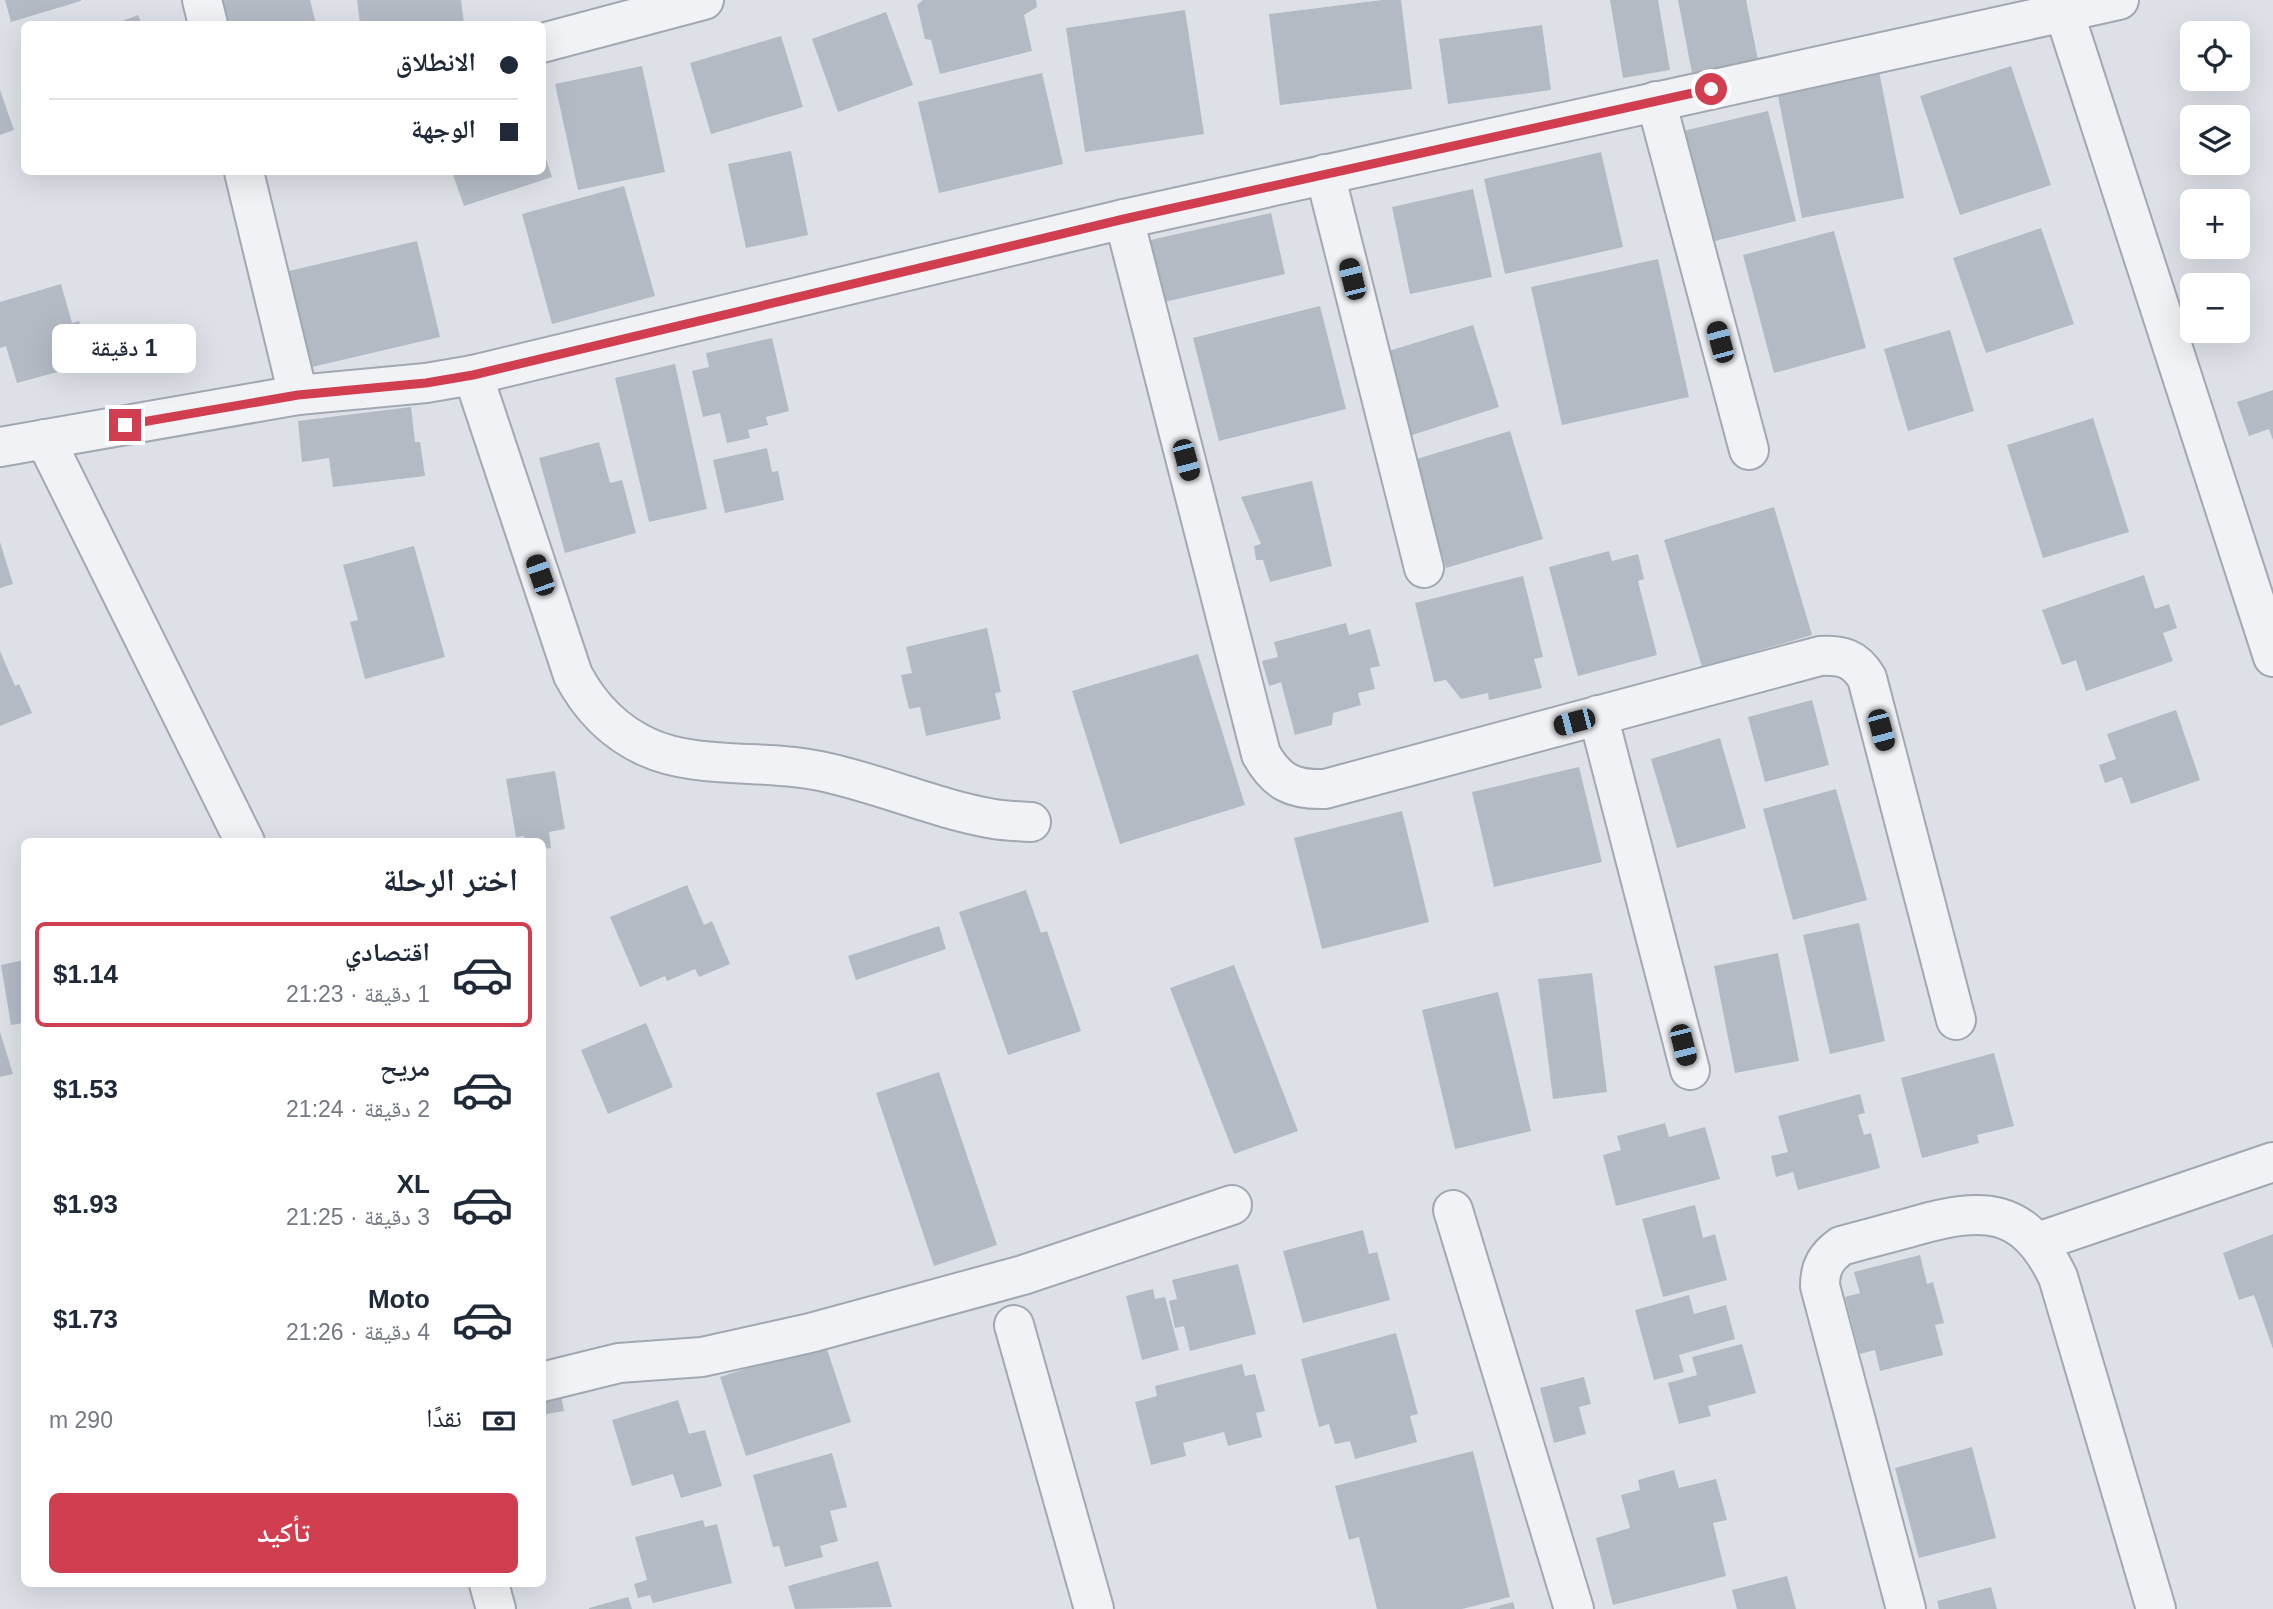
<!DOCTYPE html>
<html lang="ar">
<meta charset="utf-8">
<style>
body{margin:0;font-family:Arial,"Noto Naskh Arabic",sans-serif;background:#f2f2f3;color:#1f2937;direction:rtl;height:100vh;display:flex;flex-direction:column;font-size:26px;white-space:nowrap}
*{box-sizing:border-box;margin:0}
p{font-size:23px;color:#747a83}
.icon{flex:none;width:38px;height:38px;fill:none;stroke:currentColor;stroke-width:2;stroke-linecap:round;stroke-linejoin:round}
.map{position:relative;flex:1;overflow:hidden;direction:ltr}
.drawer{position:absolute;left:21px;top:838px;width:525px;height:749px;display:flex;flex-direction:column;background:#fff;border-radius:10px;box-shadow:0 7px 28px #0002;direction:rtl}
.drawer>*{flex:none}
.guide{position:absolute;left:21px;top:21px;width:525px;height:154px;border-radius:10px;box-shadow:0 7px 28px #0002;direction:rtl;display:grid;align-content:center;height:154px;padding:0 28px;background:#fff}
.buttons{position:absolute;left:2180px;top:21px;display:grid;gap:14px}
.buttons a{display:grid;place-items:center;width:70px;height:70px;border-radius:10px;background:#fff;box-shadow:0 7px 28px #0002;font-size:35px}
.end{position:absolute;width:32px;height:32px;margin:-16px;border:9px solid #d03e50;background:#fff;box-shadow:0 0 0 4px #fff}
.from{border-radius:50%}
.bubble{position:absolute;height:49px;border-radius:10px;background:#fff;box-shadow:0 7px 28px #0002;font-size:23px;font-weight:600;line-height:49px;text-align:center;direction:rtl}
.car{position:absolute;width:21px;height:42px;margin:-21px -10px;border-radius:9px;box-shadow:0 0 5px 2px #0007;background:linear-gradient(#222 24%,#8ab4d8 0 40%,#222 0 76%,#8ab4d8 0 86%,#222 0)}
.guide b{display:flex;align-items:center;gap:24px;height:66px;font-size:26px}
.guide b+b{border-top:2px solid #e0e1e3}
.guide i{width:18px;height:18px;background:#1f2937}
ul{padding:0;list-style:none}
li{display:flex;align-items:center;gap:21px;height:105px;margin:0 14px 10px;padding:0 14px;border:4px solid transparent;border-radius:10px}
li div{flex:1}
li b{display:block;font-size:26px}
li em{font-style:normal;font-weight:600}
li.selected{border-color:#d03e50}
li>.icon{width:63px;height:63px;stroke-width:1.5}
h2{padding:0 28px;font-size:32px;line-height:84px}
.pay{display:flex;align-items:center;gap:18px;height:77px;padding:0 28px;font-size:26px}
.pay p{margin-inline-start:auto}
.primary-button{display:flex;gap:14px;margin-top:auto;padding:14px 28px}
.primary-button a{flex:1;height:80px;border-radius:10px;background:#d03e50;color:#fff;font-size:28px;font-weight:600;line-height:80px;text-align:center}
.map>svg:first-child{display:block}
.building{fill:#b4bac4}
.lines{fill:none;stroke-linecap:round;stroke-linejoin:round}
.minor-casing{stroke:#a2a8b1;stroke-width:42}
.minor{stroke:#f0f2f6;stroke-width:38}
.route{stroke:#d03e50;stroke-width:9}
</style>
<div class="map">
<svg width="2273" height="1609" viewBox="0 0 2273 1609">
<rect width="100%" height="100%" fill="#dde1e7"/>
<g class="building">
<polygon points="5,0 81,0 81,1 11,22"/>
<polygon points="223,0 310,0 316,24 229,24"/>
<polygon points="357,0 461,0 464,24 360,24"/>
<polygon points="923,0 1036,0 1037,7 1024,15 1032,51 940,74 931,40 925,39 917,5"/>
<polygon points="1382,0 1401,0 1412,89 1280,105 1269,14"/>
<polygon points="1610,0 1658,0 1670,70 1623,78"/>
<polygon points="1678,0 1746,0 1758,60 1692,73"/>
<polygon points="1185,10 1204,134 1085,152 1066,28"/>
<polygon points="886,12 913,85 838,112 812,39"/>
<polygon points="138,15 142,24 115,24"/>
<polygon points="1542,25 1551,90 1448,104 1439,39"/>
<polygon points="781,36 803,107 711,134 690,63"/>
<polygon points="642,66 665,172 578,190 555,84"/>
<polygon points="2011,66 2051,185 1960,215 1920,96"/>
<polygon points="1879,71 1904,198 1802,218 1777,91"/>
<polygon points="1042,73 1063,164 939,193 918,102"/>
<polygon points="0,90 14,130 0,135"/>
<polygon points="1768,111 1796,221 1711,242 1683,131"/>
<polygon points="543,150 552,177 464,206 452,172 542,172"/>
<polygon points="791,151 808,235 746,248 728,164"/>
<polygon points="1601,152 1623,247 1505,274 1484,179"/>
<polygon points="624,186 655,296 552,324 522,214"/>
<polygon points="1473,189 1492,277 1410,294 1392,207"/>
<polygon points="1271,213 1285,274 1160,303 1146,241"/>
<polygon points="2041,228 2074,324 1986,353 1953,258"/>
<polygon points="1834,231 1866,348 1774,373 1743,255"/>
<polygon points="417,241 440,337 295,371 272,275"/>
<polygon points="1658,259 1689,397 1562,425 1531,287"/>
<polygon points="61,284 72,323 79,321 85,342 78,344 61,371 17,383 6,346 0,348 0,302"/>
<polygon points="1320,306 1346,409 1219,441 1193,338"/>
<polygon points="1473,325 1499,407 1406,437 1379,354"/>
<polygon points="1950,330 1974,411 1908,431 1884,349"/>
<polygon points="772,338 789,411 766,417 768,425 748,430 750,438 727,443 720,413 703,417 692,371 709,367 706,353"/>
<polygon points="675,364 707,509 649,522 615,378"/>
<polygon points="2273,390 2273,440 2269,429 2249,436 2237,402"/>
<polygon points="411,407 415,442 420,442 425,476 333,487 329,458 302,462 298,421"/>
<polygon points="2093,418 2129,532 2043,558 2007,445"/>
<polygon points="1510,431 1543,539 1446,568 1413,460"/>
<polygon points="599,442 610,483 622,480 636,533 565,553 539,458"/>
<polygon points="767,448 772,472 778,471 784,500 725,513 713,460"/>
<polygon points="1312,481 1332,566 1270,582 1263,560 1256,560 1254,546 1261,544 1241,497"/>
<polygon points="1774,507 1812,635 1702,667 1664,540"/>
<polygon points="0,542 13,584 0,588"/>
<polygon points="414,546 445,657 365,679 350,622 358,620 343,565"/>
<polygon points="1609,551 1612,561 1638,554 1644,579 1638,581 1657,655 1578,676 1549,567"/>
<polygon points="2144,575 2155,609 2169,604 2177,628 2163,633 2173,661 2086,691 2076,660 2062,665 2042,610"/>
<polygon points="1523,576 1543,657 1534,659 1542,688 1489,700 1488,693 1461,699 1446,680 1434,682 1415,603"/>
<polygon points="1346,623 1349,635 1370,629 1380,666 1370,668 1375,689 1358,693 1361,705 1333,713 1332,725 1295,735 1281,682 1269,686 1262,661 1278,657 1274,642"/>
<polygon points="987,628 1001,692 995,693 1001,719 926,736 920,707 909,709 901,675 912,673 906,647"/>
<polygon points="0,651 15,686 19,684 32,713 0,726"/>
<polygon points="1198,654 1245,805 1120,844 1072,691"/>
<polygon points="1812,700 1829,765 1765,782 1748,717"/>
<polygon points="2176,710 2200,780 2131,804 2122,777 2105,783 2099,765 2116,759 2107,734"/>
<polygon points="1720,738 1746,828 1677,848 1651,759"/>
<polygon points="1579,767 1602,862 1494,887 1472,792"/>
<polygon points="555,771 565,829 549,832 551,848 542,849 542,842 525,842 524,836 516,837 506,779"/>
<polygon points="1836,789 1867,900 1793,920 1763,809"/>
<polygon points="1402,811 1429,922 1322,949 1294,838"/>
<polygon points="687,885 704,925 712,921 730,964 699,977 695,969 667,981 665,976 640,987 610,917"/>
<polygon points="1026,890 1041,933 1047,931 1081,1031 1008,1055 959,912"/>
<polygon points="1859,923 1885,1041 1830,1054 1803,935"/>
<polygon points="939,926 946,949 856,980 848,956"/>
<polygon points="1778,953 1799,1061 1735,1073 1714,966"/>
<polygon points="24,960 24,1023 11,1025 1,965"/>
<polygon points="1234,965 1298,1131 1234,1154 1170,988"/>
<polygon points="1592,973 1607,1092 1553,1099 1538,979"/>
<polygon points="1498,992 1531,1131 1455,1149 1422,1010"/>
<polygon points="646,1023 673,1087 608,1114 581,1050"/>
<polygon points="0,1032 13,1074 0,1077"/>
<polygon points="1994,1053 2014,1126 1977,1135 1979,1143 1922,1158 1901,1078"/>
<polygon points="939,1072 997,1245 934,1266 876,1093"/>
<polygon points="1860,1094 1865,1113 1858,1115 1864,1135 1871,1133 1880,1168 1798,1190 1793,1172 1776,1177 1771,1156 1788,1152 1778,1116"/>
<polygon points="1665,1123 1669,1137 1705,1127 1720,1179 1616,1206 1603,1155 1621,1150 1617,1136"/>
<polygon points="1695,1205 1703,1238 1715,1234 1727,1280 1663,1297 1642,1219"/>
<polygon points="1363,1230 1369,1254 1377,1252 1390,1300 1303,1323 1283,1251"/>
<polygon points="2273,1234 2273,1349 2254,1295 2239,1300 2223,1253"/>
<polygon points="1920,1255 1927,1284 1933,1282 1944,1323 1935,1325 1943,1355 1880,1371 1875,1350 1860,1354 1845,1297 1860,1293 1854,1272"/>
<polygon points="1238,1264 1256,1334 1190,1351 1184,1326 1175,1328 1169,1301 1177,1299 1172,1280"/>
<polygon points="1153,1289 1155,1299 1165,1297 1179,1350 1142,1360 1126,1296"/>
<polygon points="1689,1295 1694,1314 1726,1305 1735,1339 1679,1355 1684,1372 1654,1380 1635,1310"/>
<polygon points="1396,1333 1418,1414 1410,1416 1417,1442 1355,1459 1350,1441 1335,1444 1329,1424 1319,1427 1301,1359"/>
<polygon points="825,1343 851,1422 746,1456 720,1377"/>
<polygon points="1742,1344 1756,1393 1708,1406 1711,1416 1679,1424 1668,1383 1697,1375 1692,1357"/>
<polygon points="1242,1364 1245,1376 1255,1374 1265,1411 1256,1413 1262,1437 1228,1446 1224,1432 1183,1443 1186,1456 1151,1465 1135,1402 1157,1396 1155,1386"/>
<polygon points="1584,1377 1591,1404 1579,1407 1586,1434 1554,1443 1540,1388"/>
<polygon points="560,1390 564,1411 542,1415 542,1394"/>
<polygon points="678,1400 689,1434 705,1430 722,1486 681,1498 673,1474 632,1486 612,1420"/>
<polygon points="1972,1447 1996,1538 1919,1558 1895,1468"/>
<polygon points="1473,1451 1510,1597 1462,1609 1377,1609 1359,1537 1349,1540 1335,1486"/>
<polygon points="832,1453 847,1507 830,1511 838,1541 820,1546 823,1557 785,1567 779,1546 773,1547 753,1475"/>
<polygon points="1674,1470 1679,1488 1716,1479 1727,1520 1713,1523 1726,1576 1613,1605 1596,1538 1630,1528 1621,1495 1640,1490 1638,1480"/>
<polygon points="703,1520 705,1527 717,1524 732,1583 653,1603 650,1595 638,1598 634,1584 647,1580 635,1537"/>
<polygon points="878,1561 892,1607 795,1609 788,1586"/>
<polygon points="1787,1576 1796,1609 1737,1609 1732,1590"/>
<polygon points="1991,1587 1997,1609 1939,1609 1937,1601"/>
<polygon points="628,1597 632,1609 589,1609 589,1608"/>
<polygon points="1513,1602 1515,1609 1490,1609 1490,1608"/>
</g>
<g class="lines">
<g class="minor-casing">
<g id="minor">
<polyline points="202,0 208,24"/>
<polyline points="2064,12 2273,657"/>
<polyline points="542,43 704,0"/>
<polyline points="1656,101 1749,450"/>
<polyline points="244,172 298,395"/>
<polyline points="1325,174 1424,568"/>
<path d="M 1124,219 L 1261,754 C 1277,783 1294,790 1325,789 L 1820,656 C 1842,655 1855,658 1867,678 L 1956,1020"/>
<path d="M 473,375 L 573,675 C 590,707 614,732 647,747 C 696,770 766,759 820,771 C 879,783 935,809 994,819 C 1006,821 1019,821 1031,822"/>
<polyline points="45,439 245,842"/>
<polyline points="0,447 298,395 426,383 473,375 1124,219 2119,0"/>
<polyline points="1598,715 1690,1070"/>
<polyline points="1453,1210 1574,1609"/>
<polyline points="2038,1242 2273,1162"/>
<polyline points="1014,1325 1094,1609"/>
<polyline points="542,1382 619,1363 702,1357 810,1333 1023,1275 1232,1205"/>
<polyline points="489,1584 496,1609"/>
<path d="M 1906,1609 L 1820,1286 C 1820,1267 1826,1257 1841,1246 C 1866,1239 1890,1233 1915,1226 C 1983,1207 2024,1206 2058,1277 L 2156,1609"/>
</g>
</g>
<use href="#minor" class="minor"/>
</g>
<g class="lines">
<polyline class="route" points="125,425 298,395 426,383 473,375 1124,219 1711,89"/>
</g>
</svg>
<div class="buttons">
<a><svg class="icon" aria-label="locate" viewBox="0 0 24 24"><circle cx="12" cy="12" r="6"/><path d="M12 2v4M12 18v4M2 12h4M18 12h4"/></svg></a>
<a><svg class="icon" aria-label="layers" viewBox="0 0 24 24"><path d="M12 4l9 5-9 5-9-5zM3 14l9 5 9-5"/></svg></a>
<a>+</a>
<a>−</a>
</div>
<i class="end from" style="left:1711px;top:89px"></i>
<i class="end" style="left:125px;top:425px"></i>
<div class="bubble" style="left:52px;top:324px;width:144px">1 دقيقة</div>
<i class="car" style="left:1352px;top:279px;rotate:346deg"></i>
<i class="car" style="left:1720px;top:342px;rotate:345deg"></i>
<i class="car" style="left:1186px;top:460px;rotate:165deg"></i>
<i class="car" style="left:540px;top:575px;rotate:341deg"></i>
<i class="car" style="left:1574px;top:722px;rotate:255deg"></i>
<i class="car" style="left:1881px;top:730px;rotate:165deg"></i>
<i class="car" style="left:1683px;top:1045px;rotate:166deg"></i>
<div class="guide">
<b><i class="from"></i>الانطلاق</b>
<b><i></i>الوجهة</b>
</div>
<section class="drawer">
<h2>اختر الرحلة</h2>
<ul>
<li class="selected"><svg class="icon" aria-label="car" viewBox="0 0 24 24"><path d="M5 17H2v-5l4-1 3-4h7l3 4 3 1v5h-3M9 17h6M6 11h13"/><circle cx="7" cy="17" r="2"/><circle cx="17" cy="17" r="2"/></svg><div><b>اقتصادي</b><p>1 دقيقة · 21:23</p></div><em>$1.14</em></li>
<li><svg class="icon" aria-label="car" viewBox="0 0 24 24"><path d="M5 17H2v-5l4-1 3-4h7l3 4 3 1v5h-3M9 17h6M6 11h13"/><circle cx="7" cy="17" r="2"/><circle cx="17" cy="17" r="2"/></svg><div><b>مريح</b><p>2 دقيقة · 21:24</p></div><em>$1.53</em></li>
<li><svg class="icon" aria-label="car" viewBox="0 0 24 24"><path d="M5 17H2v-5l4-1 3-4h7l3 4 3 1v5h-3M9 17h6M6 11h13"/><circle cx="7" cy="17" r="2"/><circle cx="17" cy="17" r="2"/></svg><div><b>XL</b><p>3 دقيقة · 21:25</p></div><em>$1.93</em></li>
<li><svg class="icon" aria-label="car" viewBox="0 0 24 24"><path d="M5 17H2v-5l4-1 3-4h7l3 4 3 1v5h-3M9 17h6M6 11h13"/><circle cx="7" cy="17" r="2"/><circle cx="17" cy="17" r="2"/></svg><div><b>Moto</b><p>4 دقيقة · 21:26</p></div><em>$1.73</em></li>
</ul>
<div class="pay"><svg class="icon" aria-label="cash" viewBox="0 0 24 24"><path d="M3 7h18v10H3z"/><circle cx="12" cy="12" r="2"/></svg>نقدًا<p>290 m</p></div>
<div class="primary-button"><a>تأكيد</a></div>
</section>
</div>
